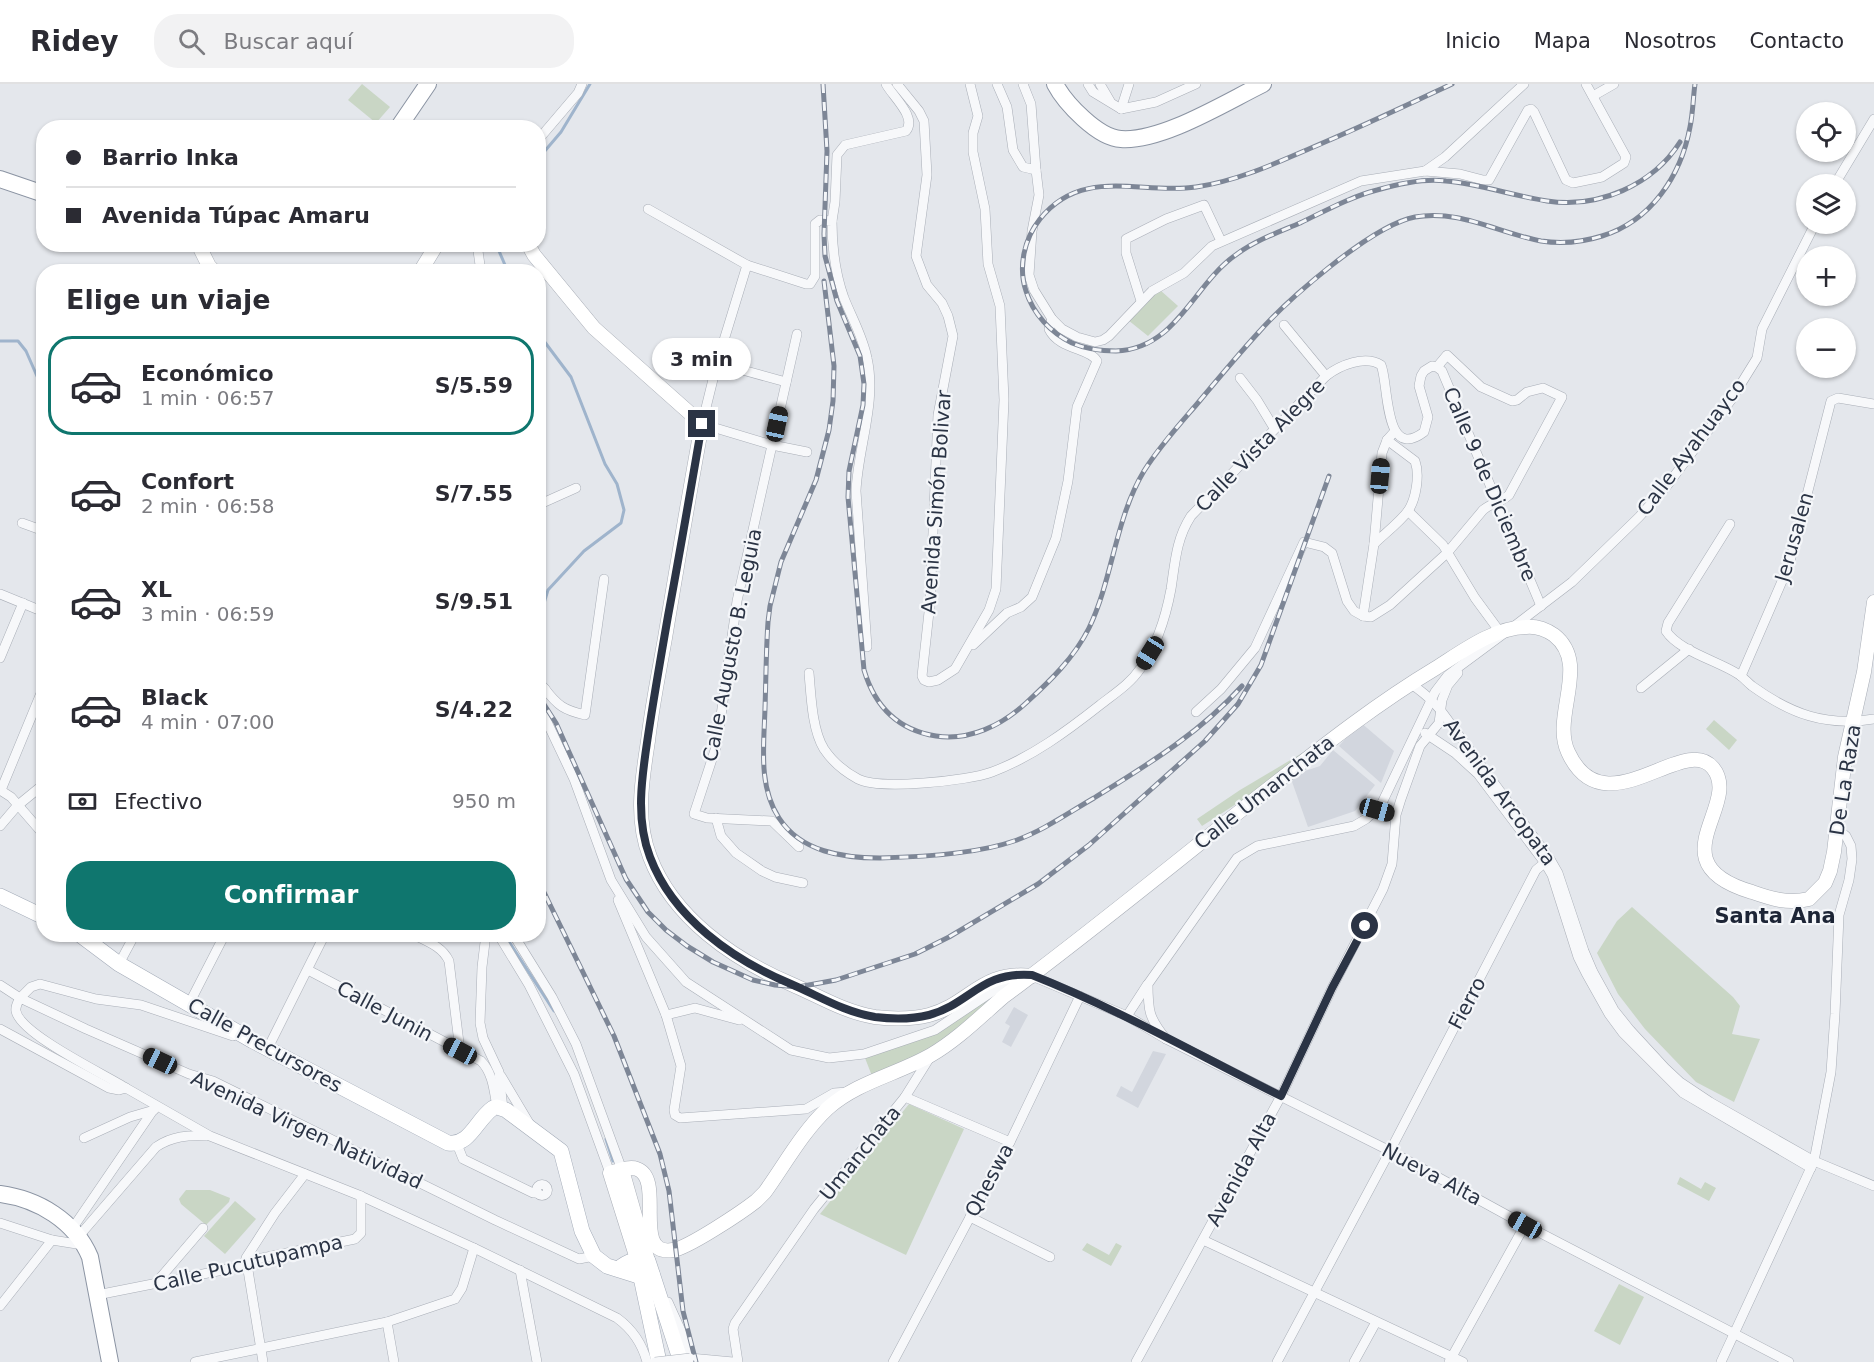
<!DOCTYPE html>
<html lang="es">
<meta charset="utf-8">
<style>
body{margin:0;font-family:"DejaVu Sans",sans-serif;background:#f2f2f3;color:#2b2b33;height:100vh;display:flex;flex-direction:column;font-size:22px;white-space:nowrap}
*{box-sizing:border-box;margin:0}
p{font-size:20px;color:#7c7c81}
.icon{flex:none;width:33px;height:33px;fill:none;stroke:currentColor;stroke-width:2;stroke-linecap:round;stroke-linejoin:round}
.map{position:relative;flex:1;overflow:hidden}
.drawer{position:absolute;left:36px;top:180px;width:510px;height:678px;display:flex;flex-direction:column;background:#fff;border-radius:24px;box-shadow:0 2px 4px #0004}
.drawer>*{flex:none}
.guide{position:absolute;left:36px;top:36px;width:510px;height:132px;border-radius:24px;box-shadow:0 2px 4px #0004;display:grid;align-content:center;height:132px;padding:0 30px;background:#fff}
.buttons{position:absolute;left:1796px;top:18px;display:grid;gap:12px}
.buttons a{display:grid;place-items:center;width:60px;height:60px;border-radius:50%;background:#fff;box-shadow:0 2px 4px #0004;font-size:30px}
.end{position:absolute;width:27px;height:27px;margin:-14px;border:8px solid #2b3445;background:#fff;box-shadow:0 0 0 3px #fff}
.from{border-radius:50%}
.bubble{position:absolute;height:42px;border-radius:21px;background:#fff;box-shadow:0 2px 4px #0004;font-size:20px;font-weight:700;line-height:42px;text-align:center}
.car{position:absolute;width:18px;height:36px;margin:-18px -9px;border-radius:8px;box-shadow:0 0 4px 2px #0007;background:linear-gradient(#222 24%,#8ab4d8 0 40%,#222 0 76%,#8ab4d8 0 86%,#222 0)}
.guide b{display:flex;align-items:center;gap:21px;height:57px;font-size:22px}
.guide b+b{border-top:2px solid #e1e1e2}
.guide i{width:15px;height:15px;background:#2b2b33}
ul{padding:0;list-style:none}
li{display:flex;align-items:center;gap:18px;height:99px;margin:0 12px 9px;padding:0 18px;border:3px solid transparent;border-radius:24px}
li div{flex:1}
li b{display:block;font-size:22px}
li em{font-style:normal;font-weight:700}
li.current{border-color:#0f766e}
li>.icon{width:54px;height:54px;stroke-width:1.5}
h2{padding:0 30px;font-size:27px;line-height:72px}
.pay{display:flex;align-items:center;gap:15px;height:66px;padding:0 30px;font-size:22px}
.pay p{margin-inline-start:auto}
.action{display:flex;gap:12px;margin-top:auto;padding:12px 30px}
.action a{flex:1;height:69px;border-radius:24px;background:#0f766e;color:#fff;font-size:24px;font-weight:700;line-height:69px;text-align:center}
header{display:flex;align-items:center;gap:36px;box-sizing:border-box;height:84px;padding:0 30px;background:#fff;border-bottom:2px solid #e1e1e2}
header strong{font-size:28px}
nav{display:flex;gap:33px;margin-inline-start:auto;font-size:21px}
.search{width:420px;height:54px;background:#f2f2f3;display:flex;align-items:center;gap:15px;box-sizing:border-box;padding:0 21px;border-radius:24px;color:#7c7c81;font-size:22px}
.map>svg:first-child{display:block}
.built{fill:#d2d6de}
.green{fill:#c9d6c5}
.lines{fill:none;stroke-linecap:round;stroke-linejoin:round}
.stream{stroke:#9fb4cc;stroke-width:3}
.street-casing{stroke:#a9aeb7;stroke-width:10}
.secondary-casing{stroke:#a9aeb7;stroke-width:15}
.primary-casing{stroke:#a3abb8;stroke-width:16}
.highway-casing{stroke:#8b94a3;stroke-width:18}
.street{stroke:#f7f8fa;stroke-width:9}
.secondary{stroke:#fff;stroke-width:14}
.primary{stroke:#fff;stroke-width:15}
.highway{stroke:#fff;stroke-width:16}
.rail-casing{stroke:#7d8696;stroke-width:5}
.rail{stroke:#f4f6f9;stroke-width:3;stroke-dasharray:9;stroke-linecap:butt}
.street-bridge-casing{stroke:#a9aeb7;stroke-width:10;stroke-linecap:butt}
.street-bridge{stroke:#f7f8fa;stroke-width:9}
.route{stroke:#2b3445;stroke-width:8}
.labels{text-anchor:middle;stroke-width:4.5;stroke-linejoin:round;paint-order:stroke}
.street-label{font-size:20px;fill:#2b3445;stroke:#f4f6f9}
.neighbourhood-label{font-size:21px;font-weight:bold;fill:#1d2536;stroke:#f4f6f9}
</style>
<header>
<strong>Ridey</strong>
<div class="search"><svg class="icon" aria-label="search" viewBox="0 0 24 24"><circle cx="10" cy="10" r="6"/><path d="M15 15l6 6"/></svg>Buscar aquí</div>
<nav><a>Inicio</a><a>Mapa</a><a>Nosotros</a><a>Contacto</a></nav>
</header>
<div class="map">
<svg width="1874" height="1278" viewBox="0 0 1874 1278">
<rect width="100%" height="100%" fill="#e4e7ec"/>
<g class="built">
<polygon points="1360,638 1394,667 1381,699 1339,662"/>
<polygon points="1333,666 1375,701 1355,727 1308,743 1290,692 1320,682"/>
<polygon points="1014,923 1028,931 1011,963 1002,958 1010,942 1005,939"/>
<polygon points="1153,967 1166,970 1138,1024 1116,1012 1121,1002 1132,1008"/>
</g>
<g class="green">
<polygon points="362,0 390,23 376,39 348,16"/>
<polygon points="1160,206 1178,222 1148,252 1128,236"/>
<polygon points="1714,636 1737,656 1729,666 1706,645"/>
<polygon points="1309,665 1247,713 1202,742 1197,735 1240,706"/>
<polygon points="1632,823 1733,913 1740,922 1732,950 1760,955 1734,1018 1696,998 1645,945 1618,910 1597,869 1617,837"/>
<polygon points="989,914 983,923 931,965 872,992 865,974 928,951"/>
<polygon points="909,1020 964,1045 906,1171 820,1130"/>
<polygon points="1680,1093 1701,1105 1705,1098 1716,1104 1709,1117 1677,1100"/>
<polygon points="186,1106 210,1106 230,1114 229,1118 206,1141 181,1120 179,1115"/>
<polygon points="235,1117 256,1135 225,1170 204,1152"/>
<polygon points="1087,1159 1109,1171 1116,1159 1122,1162 1111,1182 1082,1166"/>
<polygon points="1619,1200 1644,1213 1620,1261 1594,1247"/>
</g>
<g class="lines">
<g class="stream">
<polyline points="538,75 561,48 590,0"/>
<polyline points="496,160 508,188"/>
<polyline points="538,249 571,293 605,380 617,400 624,426 621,439 584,467 548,506 538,539"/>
<polyline points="0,257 18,257 26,267 40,299 44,318"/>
<polyline points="504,850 554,927"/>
<polyline points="606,1055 613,1077"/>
</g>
<g class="street-casing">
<g id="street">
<polyline points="897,0 919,27 924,37 927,91 916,172 927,201 942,219 948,232 953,252 938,331 930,519 922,592 924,596 929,598 938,596 955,585 989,526 996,505 1004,316 1000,222 988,180 985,125 973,68 973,49 978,32 970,0"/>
<polyline points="997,0 1007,23 1013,66 1023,83 1036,86 1031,20 1023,0"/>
<polyline points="1088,0 1093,8 1121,25 1156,18 1196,0"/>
<polyline points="1100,0 1110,17"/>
<polyline points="1593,12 1614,0"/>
<polyline points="1121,25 1129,0"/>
<polyline points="538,56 578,9 582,0"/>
<polyline points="1036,86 1039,111 1032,147 1029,191 1034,206 1052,235 1062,245 1077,253 1095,258 1103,256 1109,252 1152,207 1184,189 1212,162 1361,97 1425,87 1460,90 1483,96 1489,96 1528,26 1531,25 1534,28 1566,96 1573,99 1602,93 1624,79 1626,73 1586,0"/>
<polyline points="1425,87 1445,73 1524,0"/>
<polyline points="1835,100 1874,35"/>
<polyline points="648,125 747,181"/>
<path d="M 832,137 L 835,118 L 837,71 L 845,61 L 906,47 C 917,33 893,13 886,0"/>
<polyline points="477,160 481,188"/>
<polyline points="1141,217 1126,169 1126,155 1166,135 1204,121 1221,157"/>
<polyline points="1284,241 1326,292"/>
<polyline points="797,250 737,517 717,660 694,730 707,734 772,737 799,763"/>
<polyline points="717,279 786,298"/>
<polyline points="1240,294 1257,316 1274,344"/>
<path d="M 807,368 L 772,361 L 702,340 L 717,279 L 747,181 L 806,200 L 810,200 L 815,192 L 815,140 L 820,136 L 832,137 C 832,163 835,189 844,214 C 852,234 863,253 867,274 C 877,318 858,363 856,407 L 867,563"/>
<polyline points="538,421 576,404"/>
<polyline points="1408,427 1443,461 1475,514 1500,548"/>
<polyline points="22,439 44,447"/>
<path d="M 1730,440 L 1668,539 L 1666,547 C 1679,567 1718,577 1738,590 C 1743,593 1747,598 1752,602 C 1791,630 1826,643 1874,635"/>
<path d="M 1374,460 C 1384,450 1399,439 1408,427 C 1416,415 1420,391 1415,377 L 1387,356"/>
<polyline points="0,510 44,528"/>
<polyline points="1363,532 1374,460 1382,369 1387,356 1395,347"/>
<polyline points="1513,543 1572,498 1639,433 1666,403 1731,316 1757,274 1762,245 1815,140"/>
<path d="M 973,561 L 1007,529 L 1021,523 L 1032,513 L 1056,454 L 1068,397 L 1077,323 L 1097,277 C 1090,264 1059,266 1049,245 L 1052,235"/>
<polyline points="0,574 23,519"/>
<path d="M 809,589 C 811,611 812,646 824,665 C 832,677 845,688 858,695 C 879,706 968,697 992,688 C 1032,673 1067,647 1100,621 C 1114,610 1130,600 1140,585 C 1156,563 1166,532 1171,505 C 1175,479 1176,455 1191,432 L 1326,292 C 1340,281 1365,271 1381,281 C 1389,298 1383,379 1424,348 L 1428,333 L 1419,302 L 1421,292 L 1424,287 L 1432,282 L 1437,283 L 1442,287 L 1541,522"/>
<polyline points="1741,592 1789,481 1831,317 1838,314 1874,320"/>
<polyline points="538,597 545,605 538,613"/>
<path d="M 1411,600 C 1429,612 1440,624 1452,642 L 1550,775 L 1558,789 L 1584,867 L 1593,888 L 1614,926 L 1630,946 L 1665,984 L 1680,998 L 1710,1018 L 1814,1077 L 1874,1102"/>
<polyline points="1641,604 1689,565"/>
<path d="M 545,605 C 558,622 564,626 585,631 L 604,495"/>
<polyline points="538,619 574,695 611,796 646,853 686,898 791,966 829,974 864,970 935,946 1011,895"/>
<path d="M 1196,628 L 1221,605 L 1255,564 L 1304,458 L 1324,463 L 1332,469 L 1347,517 L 1354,527 L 1363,532 L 1371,533 L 1390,521 L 1447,469 L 1483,426 C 1491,419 1501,418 1509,411 L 1562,313 L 1543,304 L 1527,308 L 1517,316 L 1512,317 L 1481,303 L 1447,271 L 1437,283"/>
<polyline points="1425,649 1455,669 1478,690 1545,779 1552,791 1578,873 1586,889 1609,930 1623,949 1683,1009 1811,1084"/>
<polyline points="0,706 11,713 44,751"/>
<polyline points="1,706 44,602"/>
<polyline points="716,734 721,752 736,769 762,787 775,793 803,799"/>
<polyline points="0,742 17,722 44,700"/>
<polyline points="618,816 666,931 681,982 674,1026 675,1031 680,1034 806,1025 834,1009 848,1008"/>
<path d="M 412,850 C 426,857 442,862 449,877 L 460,967"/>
<polyline points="486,850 482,883 480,939 483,954 499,988 503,1025"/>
<polyline points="498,850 529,901 574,990 610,1089"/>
<polyline points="513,850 552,913 576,960 622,1086"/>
<polyline points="119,880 135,850"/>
<path d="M 308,886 L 481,977 C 493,989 494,1007 497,1023"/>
<polyline points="1032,892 1127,932 1166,955 1390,1067 1525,1141 1789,1278"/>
<polyline points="0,901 20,914 31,903 40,900 96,915 141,921 233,952"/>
<polyline points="189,920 225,850"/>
<polyline points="666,931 695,924 739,936"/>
<polyline points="1127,932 1147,901"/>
<path d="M 0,945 L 109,1004 L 119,1006 L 126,1004 L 210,1052 L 361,1112 L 474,1164 L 617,1234 C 632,1245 642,1259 647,1278"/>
<path d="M 1166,955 C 1149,934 1148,927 1148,900 L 1237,774 L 1257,762 L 1354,742 L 1366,735 L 1381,721 L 1435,608 L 1448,591 L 1502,551"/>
<polyline points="268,964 325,850"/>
<polyline points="501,992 529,1039"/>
<path d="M 126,1004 C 104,990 20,950 16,927 C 15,922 18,918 20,914 L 86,945 L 189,990 L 213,997 L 495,1136 L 579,1175 L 594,1172"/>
<polyline points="905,1013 1010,1058"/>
<polyline points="84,1054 130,1033 154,1026"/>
<polyline points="457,1060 463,1075 533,1109 538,1109"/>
<circle cx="542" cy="1106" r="5.5"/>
<polyline points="970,1133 1050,1173"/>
<polyline points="0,1139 52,1156"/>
<polyline points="72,1145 156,1022"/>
<path d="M 79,1152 L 156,1063 C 172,1052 188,1051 207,1052"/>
<polyline points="1203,1156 1463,1278"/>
<polyline points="520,1186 537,1278"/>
<polyline points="155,1200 203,1144"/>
<polyline points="97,1211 233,1184 247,1177 355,1155 361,1149 361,1112"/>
<polyline points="668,1218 682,1249 691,1274"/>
<polyline points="0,1222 52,1156 83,1161"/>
<polyline points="387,1238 394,1278"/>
<polyline points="690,1274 733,1278"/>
<polyline points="195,1278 387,1238 455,1215 462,1204 474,1164"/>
<polyline points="263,1278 246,1174 275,1129 305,1090"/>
<polyline points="738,1278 733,1245 735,1239 814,1125 905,1013 930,973"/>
<polyline points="893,1278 1010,1058 1080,912"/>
<polyline points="1136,1278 1281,1012 1332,904 1383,805 1392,780 1396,731 1401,715 1420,662 1439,639 1442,616 1448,601 1458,589"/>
<polyline points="1277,1278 1390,1067 1536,786 1548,776"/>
<polyline points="1354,1278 1376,1238"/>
<polyline points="1449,1278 1525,1141"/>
<polyline points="1721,1278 1814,1077 1831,988 1835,930 1839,831 1849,796 1852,775 1851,762 1846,752 1837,745"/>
</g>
</g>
<g class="secondary-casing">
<g id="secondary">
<polyline points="198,160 209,182 215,188"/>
<path d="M 528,160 L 534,171 L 594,244 L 702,340 C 689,411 677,482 665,554 C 659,588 652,622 648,657 C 642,696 635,735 650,773 C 673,834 733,875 791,900 C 819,912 844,928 875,933 C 891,935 913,935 929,931 C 970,920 981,886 1032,892"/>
<polyline points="420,188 437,160"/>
<polyline points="622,1086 648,1177"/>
<path d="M 637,1175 L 610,1089 C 618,1087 629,1082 637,1085 C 666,1095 630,1173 673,1166 C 688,1164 742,1128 756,1117 L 765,1108 C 785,1080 803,1047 828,1024 C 857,998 898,990 931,971 C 957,956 980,933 1003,913 C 1088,850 1171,782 1254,716 C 1313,670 1371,623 1436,584 C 1463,567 1493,544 1526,543 C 1536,542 1545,545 1554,551 C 1591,580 1551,632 1568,668 C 1604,747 1684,648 1713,684 C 1743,721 1654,779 1752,808 C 1772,815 1788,820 1809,815 L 1825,799 L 1830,787 L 1834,768 L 1845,673 L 1864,588 L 1874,518"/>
</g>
</g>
<g class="primary-casing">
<g id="primary">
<polyline points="0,812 44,833"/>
<path d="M 79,850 L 119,880 L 253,957 L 448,1059 C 470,1062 476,1036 493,1024 L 497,1023 L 506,1026 L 561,1067 L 582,1147 L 594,1172 L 607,1182 L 642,1193 L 652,1190"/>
<polyline points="639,1184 659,1278"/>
<path d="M 618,1185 C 628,1177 635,1174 648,1177 L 681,1278"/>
</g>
</g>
<g class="highway-casing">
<g id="highway">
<path d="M 1055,0 C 1065,19 1098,54 1121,55 C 1162,58 1226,18 1263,0"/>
<polyline points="398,44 428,0"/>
<polyline points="0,95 44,110"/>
<path d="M 0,1110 C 38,1115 75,1137 90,1173 L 110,1278"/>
</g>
</g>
<use href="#street" class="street"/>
<use href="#secondary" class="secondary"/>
<use href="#primary" class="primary"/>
<use href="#highway" class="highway"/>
<g class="rail-casing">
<g id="rail">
<path d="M 823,0 L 827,67 L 824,150 L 825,172 L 837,217 L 860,272 L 864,300 L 863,321 L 849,387 L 848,413 L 864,586 C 875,623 898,646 936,652 C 970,657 1002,641 1026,619 C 1050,597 1074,574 1089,544 C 1113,494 1115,435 1144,387 C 1159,363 1179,341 1197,320 C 1217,296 1237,272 1258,249 C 1287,216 1372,141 1415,133 C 1459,125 1498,149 1541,157 C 1561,160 1583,158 1602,152 C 1651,137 1681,92 1690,43 C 1693,29 1693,14 1695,0"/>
<path d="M 1452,0 C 1405,22 1359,44 1311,64 C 1274,80 1237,97 1196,103 C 1141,111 1082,82 1040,135 C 1024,155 1018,183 1026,207 C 1033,230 1051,249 1072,259 C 1086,265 1101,267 1116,267 C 1177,265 1193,200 1237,170 C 1256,156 1279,148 1300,139 C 1325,127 1350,113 1377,106 C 1398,100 1424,94 1446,97 C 1480,100 1514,112 1547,117 C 1598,125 1653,101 1680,58"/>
<path d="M 824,197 L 834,282 L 833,317 L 829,346 L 816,396 L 781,478 L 770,522 L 768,538 C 766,567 766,595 765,624 C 764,661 758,702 779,734 C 801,768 843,774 880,774 C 920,773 977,770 1014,757 C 1043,747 1068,729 1094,714 C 1147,681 1200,649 1242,602"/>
<polyline points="538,611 556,639 626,795 648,828 666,846 687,862 713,878 753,896 775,901 798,903 836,896 915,870 949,853 1038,800 1089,761 1205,657 1238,620 1261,581 1329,392"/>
<polyline points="538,796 614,952 660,1070 669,1107 683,1227 696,1278"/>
</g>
</g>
<use href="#rail" class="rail"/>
<g class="street-bridge-casing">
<polyline id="street-bridge" points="655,1278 690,1274"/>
</g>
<use href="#street-bridge" class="street-bridge"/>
</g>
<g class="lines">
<path class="route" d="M 702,340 C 691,404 680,468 668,532 C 661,572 654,612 648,652 C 642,692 635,734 650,773 C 673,834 733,876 791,900 C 819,912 844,928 875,933 C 891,935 913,935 929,931 C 970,920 981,887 1032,891 C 1118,925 1198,971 1281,1012 L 1332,904 L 1365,842"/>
</g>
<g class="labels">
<g class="street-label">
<text transform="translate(1260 361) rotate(-46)" y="7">Calle Vista Alegre</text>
<text transform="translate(1691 363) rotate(-53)" y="7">Calle Ayahuayco</text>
<text transform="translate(1490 400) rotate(67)" y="7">Calle 9 de Diciembre</text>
<text transform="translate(936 418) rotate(-86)" y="7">Avenida Simón Bolivar</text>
<text transform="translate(1794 453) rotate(-74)" y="7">Jerusalen</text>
<text transform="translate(732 561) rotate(-79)" y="7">Calle Augusto B. Leguia</text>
<text transform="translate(1845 696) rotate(-81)" y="7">De La Raza</text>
<text transform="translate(1264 708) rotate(-38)" y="7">Calle Umanchata</text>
<text transform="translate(1500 708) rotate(54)" y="7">Avenida Arcopata</text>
<text transform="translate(1467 919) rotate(-62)" y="7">Fierro</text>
<text transform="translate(385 927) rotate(28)" y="7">Calle Junin</text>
<text transform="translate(265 961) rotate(29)" y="7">Calle Precursores</text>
<text transform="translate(307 1046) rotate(25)" y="7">Avenida Virgen Natividad</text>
<text transform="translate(860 1069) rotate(-51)" y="7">Umanchata</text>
<text transform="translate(1241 1085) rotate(-62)" y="7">Avenida Alta</text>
<text transform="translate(1432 1090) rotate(28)" y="7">Nueva Alta</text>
<text transform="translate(989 1096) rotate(-62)" y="7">Qheswa</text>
<text transform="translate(248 1179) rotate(-13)" y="7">Calle Pucutupampa</text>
</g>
<g class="neighbourhood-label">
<text x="1775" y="839">Santa Ana</text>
</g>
</g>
</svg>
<div class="buttons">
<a><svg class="icon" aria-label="locate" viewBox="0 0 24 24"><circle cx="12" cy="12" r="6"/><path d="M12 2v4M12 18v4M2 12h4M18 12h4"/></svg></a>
<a><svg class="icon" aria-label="layers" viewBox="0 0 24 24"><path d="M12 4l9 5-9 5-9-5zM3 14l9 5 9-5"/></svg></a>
<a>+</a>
<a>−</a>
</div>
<i class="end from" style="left:1365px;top:842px"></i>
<i class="end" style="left:702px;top:340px"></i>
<div class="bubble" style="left:652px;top:254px;width:99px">3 min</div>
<i class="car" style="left:777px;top:340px;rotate:12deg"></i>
<i class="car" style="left:1380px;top:392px;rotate:5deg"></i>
<i class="car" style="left:1150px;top:569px;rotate:212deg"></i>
<i class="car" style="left:1377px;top:726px;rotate:106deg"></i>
<i class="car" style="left:460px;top:967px;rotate:298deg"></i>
<i class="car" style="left:160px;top:977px;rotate:295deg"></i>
<i class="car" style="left:1525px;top:1141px;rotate:299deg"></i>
<div class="guide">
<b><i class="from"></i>Barrio Inka</b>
<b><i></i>Avenida Túpac Amaru</b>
</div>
<section class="drawer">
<h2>Elige un viaje</h2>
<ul>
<li class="current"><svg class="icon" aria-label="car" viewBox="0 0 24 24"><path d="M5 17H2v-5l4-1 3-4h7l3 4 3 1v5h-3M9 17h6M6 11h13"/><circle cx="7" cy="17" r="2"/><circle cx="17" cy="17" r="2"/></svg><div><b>Económico</b><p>1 min · 06:57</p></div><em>S/5.59</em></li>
<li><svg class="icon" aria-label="car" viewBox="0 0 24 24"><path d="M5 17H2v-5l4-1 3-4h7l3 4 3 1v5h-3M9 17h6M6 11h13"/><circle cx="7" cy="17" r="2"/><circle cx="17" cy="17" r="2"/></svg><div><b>Confort</b><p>2 min · 06:58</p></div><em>S/7.55</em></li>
<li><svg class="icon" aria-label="car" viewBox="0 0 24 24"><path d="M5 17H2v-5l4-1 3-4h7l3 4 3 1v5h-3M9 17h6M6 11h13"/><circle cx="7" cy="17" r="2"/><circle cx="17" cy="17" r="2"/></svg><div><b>XL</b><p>3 min · 06:59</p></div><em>S/9.51</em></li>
<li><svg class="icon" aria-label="car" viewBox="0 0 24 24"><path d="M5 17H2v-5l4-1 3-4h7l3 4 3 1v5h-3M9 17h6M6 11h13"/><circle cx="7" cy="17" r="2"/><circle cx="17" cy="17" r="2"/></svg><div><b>Black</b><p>4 min · 07:00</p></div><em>S/4.22</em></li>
</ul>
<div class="pay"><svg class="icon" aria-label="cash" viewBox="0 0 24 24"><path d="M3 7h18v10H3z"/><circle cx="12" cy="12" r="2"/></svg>Efectivo<p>950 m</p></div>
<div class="action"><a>Confirmar</a></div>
</section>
</div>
